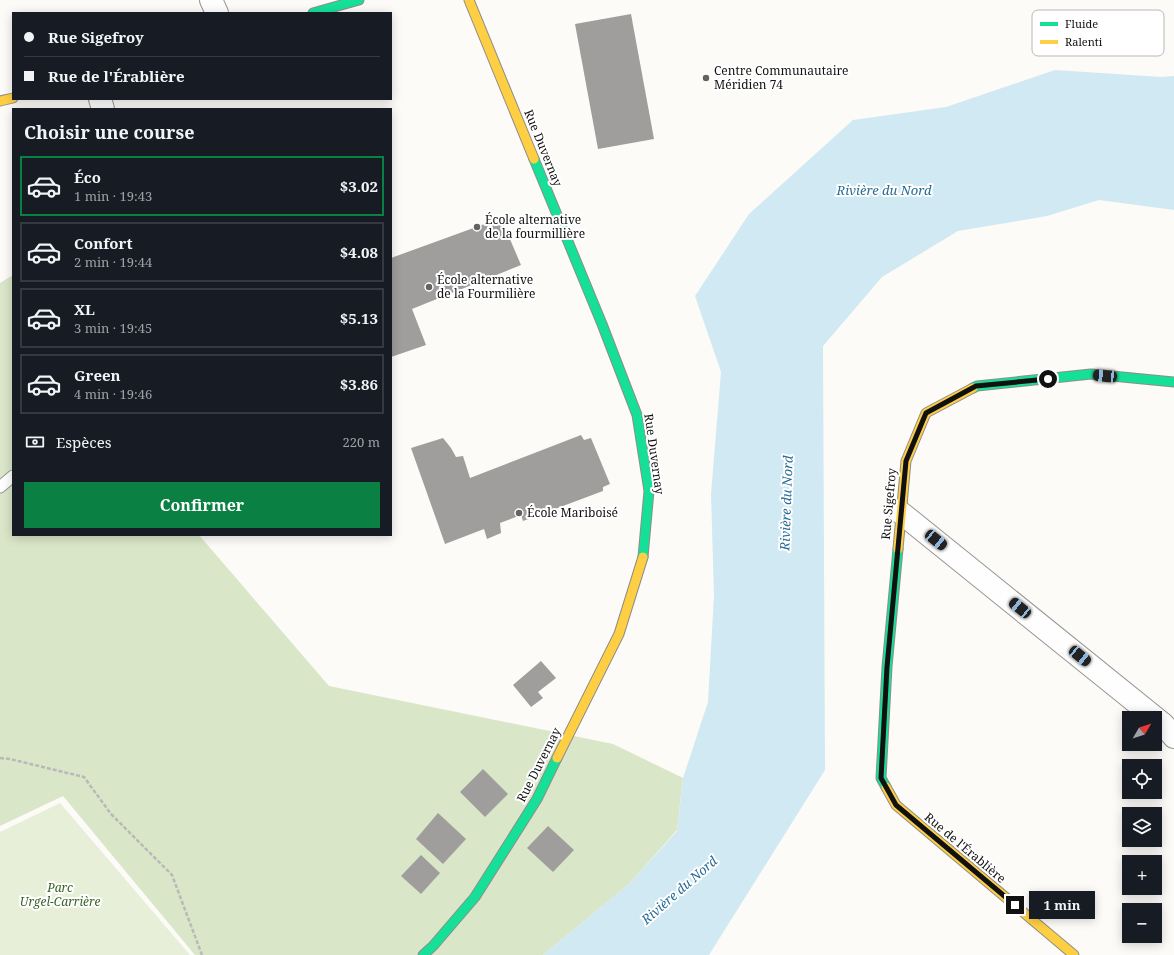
<!DOCTYPE html>
<html lang="fr">
<meta charset="utf-8">
<style>
body{margin:0;font-family:"Noto Serif",serif;background:#242831;color:#f1f3f6;height:100vh;display:flex;flex-direction:column;font-size:15px;white-space:nowrap}
*{box-sizing:border-box;margin:0}
p{font-size:13px;color:#9ea1a6}
.icon{flex:none;width:22px;height:22px;fill:none;stroke:currentColor;stroke-width:2;stroke-linecap:round;stroke-linejoin:round}
.map{position:relative;flex:1;overflow:hidden}
.panel{position:absolute;left:12px;top:108px;width:380px;height:428px;display:flex;flex-direction:column;background:#171b24;border-radius:0px;box-shadow:0 2px 10px #0003}
.panel>*{flex:none}
.hud{position:absolute;left:12px;top:12px;width:380px;height:88px;border-radius:0px;box-shadow:0 2px 10px #0003;display:grid;align-content:center;height:88px;padding:0 12px;background:#171b24}
.needle{width:26px;rotate:51deg}
.buttons{position:absolute;left:1122px;top:711px;display:grid;gap:8px}
.buttons a{display:grid;place-items:center;width:40px;height:40px;border-radius:0px;background:#171b24;box-shadow:0 2px 10px #0003;font-size:20px}
.end{position:absolute;width:18px;height:18px;margin:-9px;border:5px solid #111;background:#fff;box-shadow:0 0 0 2px #fff}
.from{border-radius:50%}
.bubble{position:absolute;height:28px;border-radius:0px;background:#171b24;box-shadow:0 2px 10px #0003;font-size:13px;font-weight:700;line-height:28px;text-align:center}
.car{position:absolute;width:12px;height:24px;margin:-12px -6px;border-radius:5px;box-shadow:0 0 3px 1px #0007;background:linear-gradient(#222 24%,#8ab4d8 0 40%,#222 0 76%,#8ab4d8 0 86%,#222 0)}
.hud b{display:flex;align-items:center;gap:14px;height:38px;font-size:15px}
.hud b+b{border-top:1px solid #363941}
.hud i{width:10px;height:10px;background:#f1f3f6}
ul{padding:0;list-style:none}
li{display:flex;align-items:center;gap:12px;height:60px;margin:0 8px 6px;padding:0 4px;border:2px solid #363941;border-radius:0px}
li div{flex:1}
li b{display:block;font-size:15px}
li em{font-style:normal;font-weight:700}
li.active{border-color:#0b8043}
li>.icon{width:36px;height:36px;stroke-width:1.5}
h2{padding:0 12px;font-size:18px;line-height:48px}
.pay{display:flex;align-items:center;gap:10px;height:44px;padding:0 12px;font-size:15px}
.pay p{margin-inline-start:auto}
.cta{display:flex;gap:8px;margin-top:auto;padding:8px 12px}
.cta a{flex:1;height:46px;border-radius:0px;background:#0b8043;color:#fff;font-size:16px;font-weight:700;line-height:46px;text-align:center}
.map>svg:first-child{display:block}
.green{fill:#e7efd9}
.forest{fill:#d9e6c8}
.water{fill:#d1e9f2}
.building{fill:#a09e9c}
.lines{fill:none;stroke-linecap:round;stroke-linejoin:round}
.lane-casing{stroke:#979695;stroke-width:13}
.street-casing{stroke:#979695;stroke-width:24}
.fast-casing{stroke:#8d8d8b;stroke-width:11}
.slow-casing{stroke:#8d8d8b;stroke-width:11}
.path{stroke:#b9b9b8;stroke-width:2.5;stroke-dasharray:4 2;stroke-linecap:butt}
.lane{stroke:#fffefe;stroke-width:11}
.street{stroke:#fffefe;stroke-width:22}
.fast{stroke:#16e098;stroke-width:9}
.slow{stroke:#ffcf43;stroke-width:9}
.route{stroke:#111;stroke-width:5}
.poi-dot{fill:#636362;stroke:#fff;stroke-width:1.5}
.labels{text-anchor:middle;stroke-width:4;stroke-linejoin:round;paint-order:stroke}
.poi-label{font-size:12px;fill:#111;stroke:#fff;text-anchor:start}
.street-label{font-size:12px;fill:#111;stroke:#fff}
.park-label{font-size:12px;font-style:italic;fill:#376227;stroke:#fff}
.water-label{font-size:13px;font-style:italic;fill:#266c96;stroke:#fff}
.key{fill:#fff;stroke:#b8b8b8;stroke-width:1}
.key-label{font-size:11px;fill:#111}
</style>
<div class="map">
<svg width="1174" height="955" viewBox="0 0 1174 955">
<rect width="100%" height="100%" fill="#fcfbf7"/>
<polygon class="green" points="60,803 190,955 0,955 0,832"/>
<polygon class="forest" points="13,275 13,535 199,535 329,686 613,744 683,778 677,830 629,884 543,955 195,955 63,796 0,826 0,283"/>
<polygon class="water" points="1055,70 1161,77 1174,76 1174,210 1099,200 1047,216 958,231 882,277 823,346 825,770 709,955 543,955 629,884 677,831 683,778 708,702 714,595 711,494 721,372 695,296 749,214 853,120 946,107"/>
<g class="building">
<polygon points="631,14 654,139 598,149 575,24"/>
<polygon points="501,218 521,265 412,309 426,345 391,357 391,258"/>
<polygon points="581,435 584,440 591,438 610,484 603,487 603,491 523,521 521,515 500,523 501,533 487,539 484,529 445,544 411,448 443,438 451,448 456,457 463,456 470,478"/>
<polygon points="541,661 556,678 538,692 543,698 531,707 513,685"/>
<polygon points="483,769 508,794 485,817 460,792"/>
<polygon points="438,813 466,839 443,864 416,839"/>
<polygon points="548,826 574,850 553,872 527,848"/>
<polygon points="421,855 440,873 421,894 401,876"/>
</g>
<g class="lines">
<g class="lane-casing">
<polyline id="lane" points="0,487 13,476"/>
</g>
<g class="street-casing">
<g id="street">
<polyline points="211,0 217,13"/>
<polyline points="100,99 103,109"/>
<polyline points="900,512 1163,724 1174,737"/>
</g>
</g>
<g class="fast-casing">
<g id="fast">
<polyline points="313,13 359,0"/>
<polyline points="534,159 602,324 637,415 649,491 643,557"/>
<polyline points="973,388 977,386 1091,374 1174,382"/>
<polyline points="886,787 881,778 887,667 898,549"/>
<polyline points="423,955 433,946 475,897 537,799 557,758"/>
</g>
</g>
<g class="slow-casing">
<g id="slow">
<polyline points="469,0 534,159"/>
<polyline points="0,101 13,98"/>
<polyline points="898,549 906,461 926,413 973,388"/>
<polyline points="557,758 619,634 643,557"/>
<polyline points="886,787 896,805 1074,955"/>
</g>
</g>
<polyline class="path" points="0,758 10,759 84,777 111,814 172,875 202,955"/>
<use href="#lane" class="lane"/>
<use href="#street" class="street"/>
<use href="#fast" class="fast"/>
<use href="#slow" class="slow"/>
</g>
<g class="lines">
<polyline class="route" points="1015,905 896,805 881,778 887,667 906,461 926,413 976,386 1048,379"/>
</g>
<g class="poi-dot">
<circle cx="706" cy="78" r="4"/>
<circle cx="477" cy="227" r="4"/>
<circle cx="429" cy="287" r="4"/>
<circle cx="519" cy="513" r="4"/>
</g>
<g class="labels">
<g class="poi-label">
<text x="714" y="75">Centre Communautaire<tspan x="714" dy="14">Méridien 74</tspan></text>
<text x="485" y="224">École alternative<tspan x="485" dy="14">de la fourmillière</tspan></text>
<text x="437" y="284">École alternative<tspan x="437" dy="14">de la Fourmilière</tspan></text>
<text x="527" y="517">École Mariboisé</text>
</g>
<g class="street-label">
<text transform="translate(543 148) rotate(68)" y="4">Rue Duvernay</text>
<text transform="translate(654 454) rotate(82)" y="4">Rue Duvernay</text>
<text transform="translate(889 504) rotate(-85)" y="4">Rue Sigefroy</text>
<text transform="translate(539 765) rotate(-63)" y="4">Rue Duvernay</text>
<text transform="translate(965 848) rotate(40)" y="4">Rue de l'Érablière</text>
</g>
<g class="park-label">
<text x="60" y="892">Parc<tspan x="60" dy="14">Urgel-Carrière</tspan></text>
</g>
<g class="water-label">
<text x="884" y="195">Rivière du Nord</text>
<text transform="translate(786 503) rotate(-88)" y="5">Rivière du Nord</text>
<text transform="translate(679 890) rotate(-41)" y="5">Rivière du Nord</text>
</g>
</g>
<rect x="1032" y="10" width="132" height="46" rx="6" class="key"/>
<rect x="1040" y="22" width="18" height="4" fill="#16e098"/>
<rect x="1040" y="40" width="18" height="4" fill="#ffcf43"/>
<g class="key-label">
<text x="1065" y="28">Fluide</text>
<text x="1065" y="46">Ralenti</text>
</g>
</svg>
<div class="buttons">
<a><svg class="needle" viewBox="-14 -14 28 28"><path d="M0-13l5 13h-10z" fill="#e53935"/><path d="M0 13l5-13h-10z" fill="#9ea1a6"/></svg></a>
<a><svg class="icon" aria-label="locate" viewBox="0 0 24 24"><circle cx="12" cy="12" r="6"/><path d="M12 2v4M12 18v4M2 12h4M18 12h4"/></svg></a>
<a><svg class="icon" aria-label="layers" viewBox="0 0 24 24"><path d="M12 4l9 5-9 5-9-5zM3 14l9 5 9-5"/></svg></a>
<a>+</a>
<a>−</a>
</div>
<i class="end from" style="left:1048px;top:379px"></i>
<i class="end" style="left:1015px;top:905px"></i>
<div class="bubble" style="left:1029px;top:891px;width:66px">1 min</div>
<i class="car" style="left:1105px;top:376px;rotate:275deg"></i>
<i class="car" style="left:936px;top:540px;rotate:129deg"></i>
<i class="car" style="left:1020px;top:608px;rotate:309deg"></i>
<i class="car" style="left:1080px;top:656px;rotate:129deg"></i>
<div class="hud">
<b><i class="from"></i>Rue Sigefroy</b>
<b><i></i>Rue de l'Érablière</b>
</div>
<section class="panel">
<h2>Choisir une course</h2>
<ul>
<li class="active"><svg class="icon" aria-label="car" viewBox="0 0 24 24"><path d="M5 17H2v-5l4-1 3-4h7l3 4 3 1v5h-3M9 17h6M6 11h13"/><circle cx="7" cy="17" r="2"/><circle cx="17" cy="17" r="2"/></svg><div><b>Éco</b><p>1 min · 19:43</p></div><em>$3.02</em></li>
<li><svg class="icon" aria-label="car" viewBox="0 0 24 24"><path d="M5 17H2v-5l4-1 3-4h7l3 4 3 1v5h-3M9 17h6M6 11h13"/><circle cx="7" cy="17" r="2"/><circle cx="17" cy="17" r="2"/></svg><div><b>Confort</b><p>2 min · 19:44</p></div><em>$4.08</em></li>
<li><svg class="icon" aria-label="car" viewBox="0 0 24 24"><path d="M5 17H2v-5l4-1 3-4h7l3 4 3 1v5h-3M9 17h6M6 11h13"/><circle cx="7" cy="17" r="2"/><circle cx="17" cy="17" r="2"/></svg><div><b>XL</b><p>3 min · 19:45</p></div><em>$5.13</em></li>
<li><svg class="icon" aria-label="car" viewBox="0 0 24 24"><path d="M5 17H2v-5l4-1 3-4h7l3 4 3 1v5h-3M9 17h6M6 11h13"/><circle cx="7" cy="17" r="2"/><circle cx="17" cy="17" r="2"/></svg><div><b>Green</b><p>4 min · 19:46</p></div><em>$3.86</em></li>
</ul>
<div class="pay"><svg class="icon" aria-label="cash" viewBox="0 0 24 24"><path d="M3 7h18v10H3z"/><circle cx="12" cy="12" r="2"/></svg>Espèces<p>220 m</p></div>
<div class="cta"><a>Confirmer</a></div>
</section>
</div>
